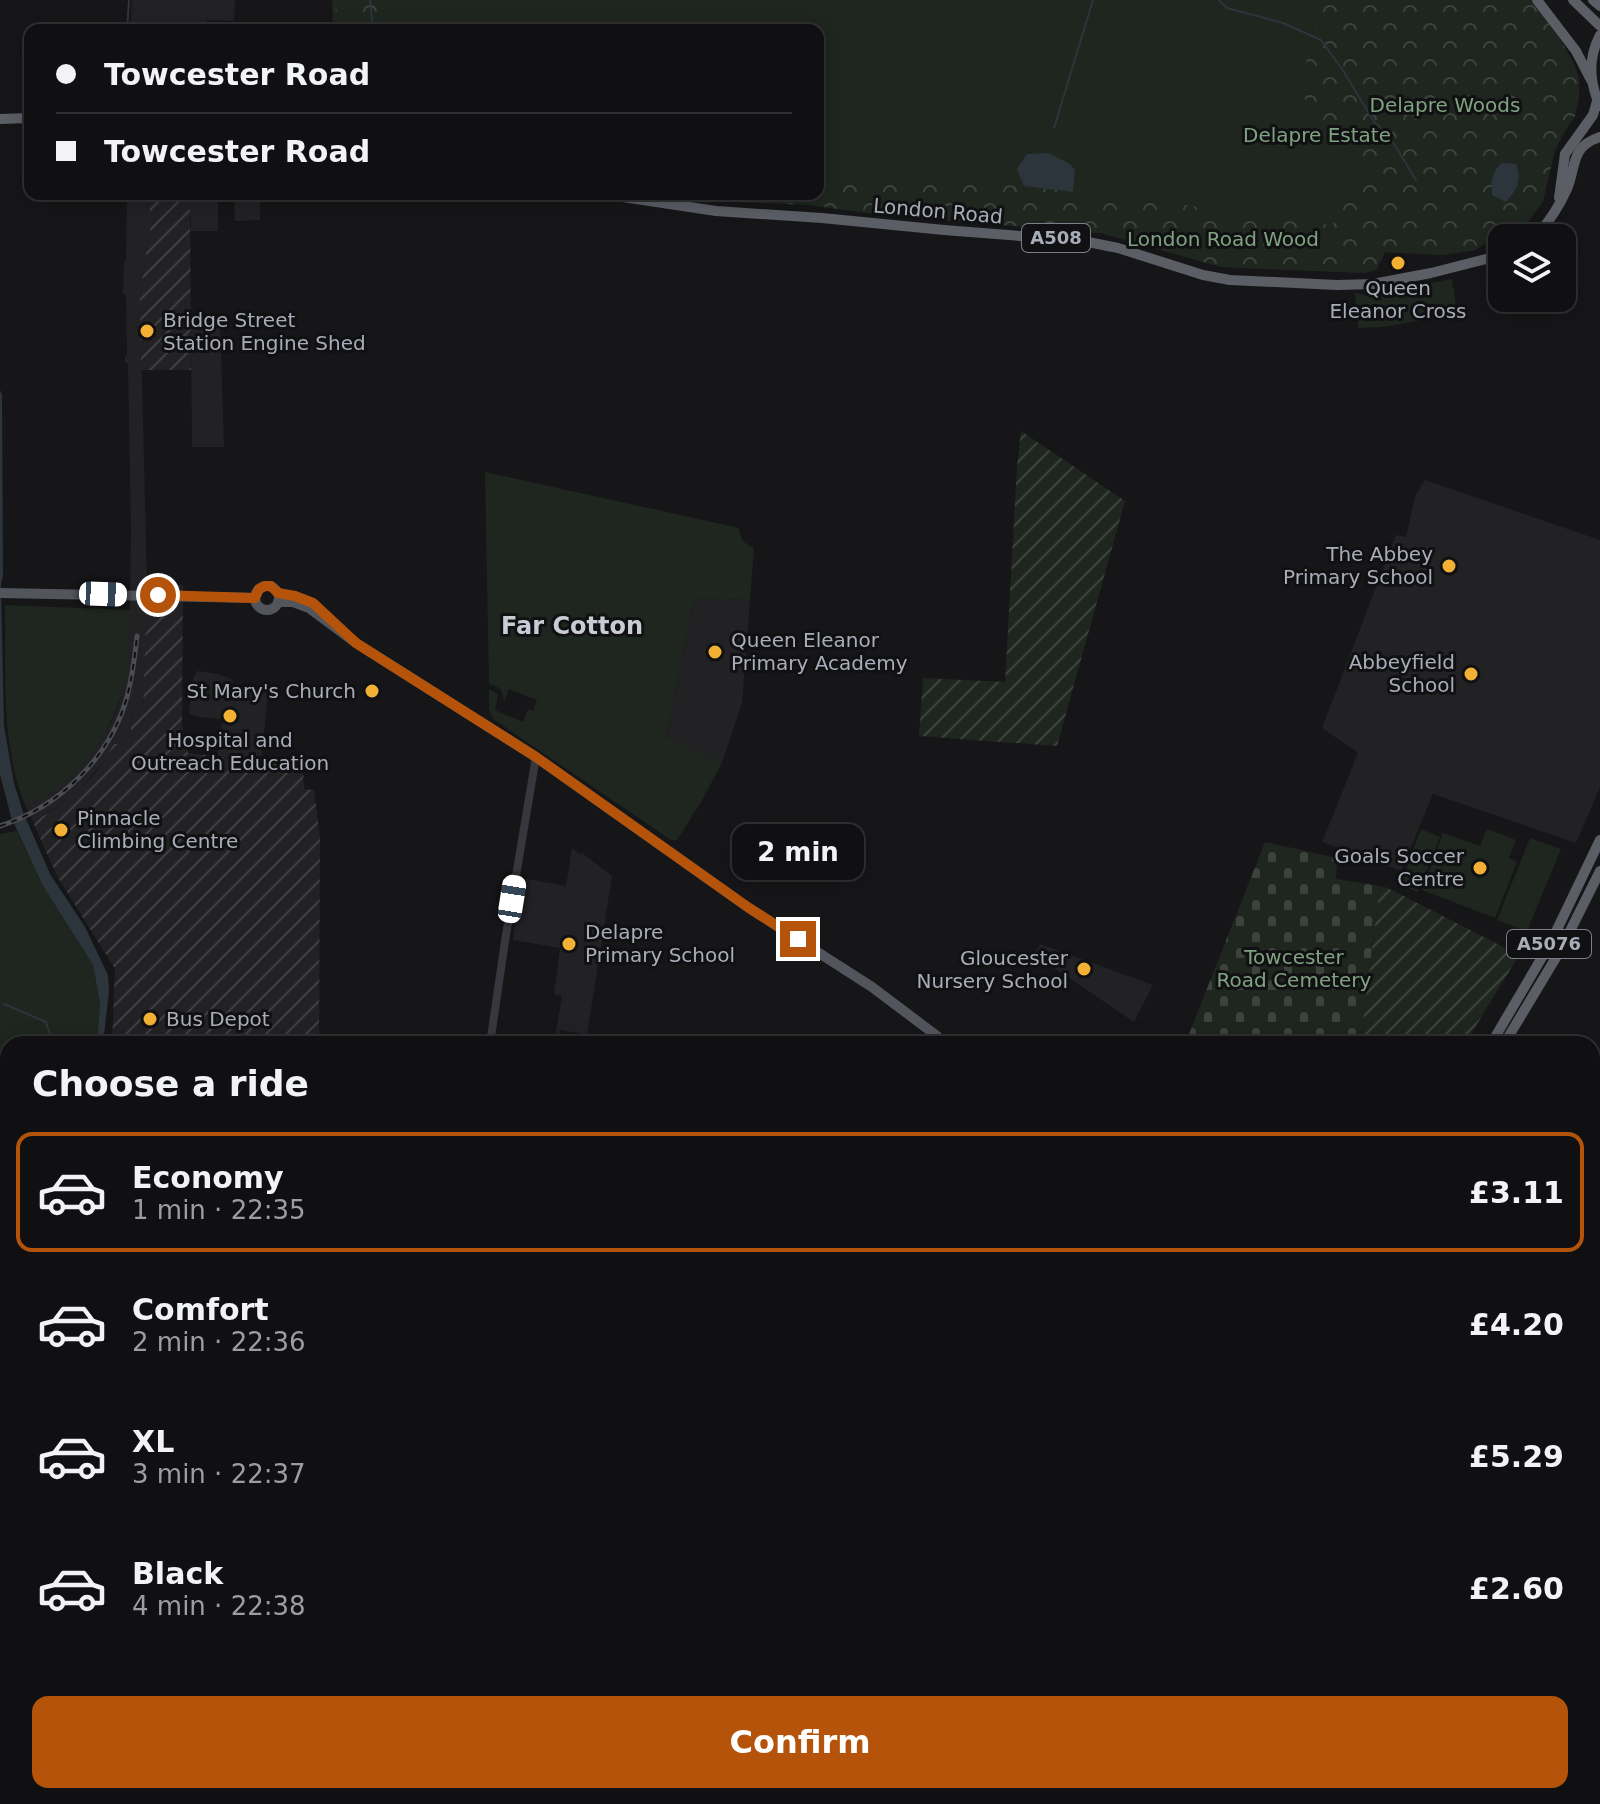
<!DOCTYPE html>
<meta charset="utf-8">
<style>
body{margin:0;font-family:"DejaVu Sans",sans-serif;background:#1e1e20;color:#f1f3f6;height:100vh;display:flex;flex-direction:column;font-size:30px;white-space:nowrap}
*{box-sizing:border-box;margin:0}
p{font-size:26px;color:#9c9d9f}
.icon{flex:none;width:44px;height:44px;fill:none;stroke:currentColor;stroke-width:2;stroke-linecap:round;stroke-linejoin:round}
.map{position:relative;flex:1;overflow:hidden}
.panel{position:absolute;left:0px;top:1036px;width:1600px;height:768px;display:flex;flex-direction:column;background:#101012;border-radius:24px 24px 0 0;box-shadow:0 4px 20px #0003,0 0 0 2px #303032}
.panel>*{flex:none}
.top-card{position:absolute;left:24px;top:24px;width:800px;height:176px;border-radius:16px;box-shadow:0 4px 20px #0003,0 0 0 2px #303032;display:grid;align-content:center;height:176px;padding:0 32px;background:#101012}
.tools{position:absolute;left:1488px;top:224px;display:grid;gap:16px}
.tools a{display:grid;place-items:center;width:88px;height:88px;border-radius:16px;background:#101012;box-shadow:0 4px 20px #0003,0 0 0 2px #303032;font-size:40px}
.end{position:absolute;width:36px;height:36px;margin:-18px;border:10px solid #b45309;background:#fff;box-shadow:0 0 0 4px #fff}
.from{border-radius:50%}
.bubble{position:absolute;height:56px;border-radius:16px;background:#101012;box-shadow:0 4px 20px #0003,0 0 0 2px #303032;font-size:26px;font-weight:600;line-height:56px;text-align:center}
.car{position:absolute;width:24px;height:48px;margin:-24px -12px;border-radius:10px;box-shadow:0 0 6px 2px #0007;background:linear-gradient(#fff 24%,#345 0 40%,#fff 0 76%,#345 0 86%,#fff 0)}
.top-card b{display:flex;align-items:center;gap:28px;height:76px;font-size:30px}
.top-card b+b{border-top:2px solid #303032}
.top-card i{width:20px;height:20px;background:#f1f3f6}
ul{padding:0;list-style:none}
li{display:flex;align-items:center;gap:24px;height:120px;margin:0 16px 12px;padding:0 16px;border:4px solid transparent;border-radius:16px}
li div{flex:1}
li b{display:block;font-size:30px}
li em{font-style:normal;font-weight:600}
li.selected{border-color:#b45309}
li>.icon{width:72px;height:72px;stroke-width:1.5}
h2{padding:0 32px;font-size:36px;line-height:96px}
.button{display:flex;gap:16px;margin-top:auto;padding:16px 32px}
.button a{flex:1;height:92px;border-radius:16px;background:#b45309;color:#fff;font-size:32px;font-weight:600;line-height:92px;text-align:center}
.map>svg:first-child{display:block}
.built{fill:#222225}
.industrial{fill:url(#industrial-furrows)}
.green{fill:#1e261f}
.forest{fill:url(#forest-crowns)}
.cemetery{fill:url(#cemetery-stones)}
.garden{fill:url(#garden-furrows)}
.water{fill:#2c353c}
.lines{fill:none;stroke-linecap:round;stroke-linejoin:round}
.stream{stroke:#2c353c;stroke-width:2}
.tertiary{stroke:#37383d;stroke-width:8}
.primary{stroke:#53555c;stroke-width:10}
.trunk{stroke:#5b5e65;stroke-width:10}
.rail-casing{stroke:#4a4c52;stroke-width:5}
.rail{stroke:#111113;stroke-width:2;stroke-dasharray:6;stroke-linecap:butt}
.route{stroke:#b45309;stroke-width:10}
.poi-dot{fill:#f2b134;stroke:#111113;stroke-width:3}
.labels{text-anchor:middle;stroke-width:6;stroke-linejoin:round;paint-order:stroke}
.shield{fill:#111113;stroke:#7b7e86;stroke-width:2}
.shield-label{font-size:18px;font-weight:bold;fill:#a8adb8}
.park-label{font-size:20px;fill:#7fa381;stroke:#111113}
.street-label{font-size:20px;fill:#a8adb8;stroke:#111113}
.poi-label{font-size:20px;fill:#a8adb8;stroke:#111113;text-anchor:start}
.quarter-label{font-size:24px;font-weight:bold;fill:#c9ccd4;stroke:#111113}
</style>
<div class="map">
<svg width="1600" height="1804" viewBox="0 0 1600 1804">
<defs>
<pattern id="industrial-furrows" width="10" height="10" patternUnits="userSpaceOnUse" patternTransform="scale(2)"><rect width="10" height="10" fill="#222225"/><path d="M-1 1l2-2M0 10L10 0M9 11l2-2" fill="none" stroke="#3f3f43"/></pattern>
<pattern id="forest-crowns" width="20" height="18" patternUnits="userSpaceOnUse" patternTransform="scale(2)"><rect width="20" height="18" fill="#1e261f"/><path d="M2 6a3 3 0 1 1 6 0M12 15a3 3 0 1 1 6 0" fill="none" stroke="#3c433d"/></pattern>
<pattern id="cemetery-stones" width="16" height="16" patternUnits="userSpaceOnUse" patternTransform="scale(2)"><rect width="16" height="16" fill="#1e261f"/><path d="M2 7V4a2 2 0 0 1 4 0v3zM10 15v-3a2 2 0 0 1 4 0v3z" fill="#3c433d"/></pattern>
<pattern id="garden-furrows" width="10" height="10" patternUnits="userSpaceOnUse" patternTransform="scale(2)"><rect width="10" height="10" fill="#1e261f"/><path d="M-1 1l2-2M0 10L10 0M9 11l2-2" fill="none" stroke="#3c433d"/></pattern>
</defs>
<rect width="100%" height="100%" fill="#161618"/>
<g class="built">
<polygon points="132,0 235,0 234,21 207,20 206,30 130,30"/>
<polygon points="127,194 150,194 150,240 148,240 140,298 147,583 143,711 132,711 130,744 107,757 83,786 69,800 33,822 26,807 55,789 76,770 92,751 110,725 119,704 129,659 131,532 128,363 125,363 125,356 127,356 126,294 123,294 124,261 126,261"/>
<polygon points="190,194 218,194 218,231 191,231"/>
<polygon points="234,194 260,194 260,220 235,221"/>
<polygon points="191,320 220,320 224,447 192,447"/>
<polygon points="1425,480 1600,540 1600,787 1576,843 1433,794 1401,871 1322,842 1358,753 1322,728 1396,535 1406,537 1415,496"/>
<polygon points="694,598 750,600 742,703 722,763 666,736"/>
<polygon points="197,671 218,674 233,680 232,684 268,693 261,762 218,756 219,735 223,719 199,717 189,714 192,681"/>
<polygon points="572,848 580,855 582,853 612,876 587,1035 560,1030 558,1044 554,1044 562,996 554,994 560,948 513,940 522,878 566,886"/>
<polygon points="1040,944 1153,985 1134,1022 1034,954"/>
<polygon points="830,1796 989,1796 992,1804 826,1804"/>
</g>
<g class="industrial">
<polygon points="150,194 190,194 191,370 141,370 140,298 148,239 150,239"/>
<polygon points="147,583 183,585 182,724 188,753 303,767 304,789 314,790 320,837 319,1044 112,1044 115,969 57,876 33,822 57,808 83,786 96,772 114,744 130,744 132,711 143,711"/>
</g>
<g class="green">
<polygon points="332,0 1532,0 1561,41 1575,66 1475,250 1442,255 1385,252 1376,270 1364,273 1221,267 1101,233 891,216 808,205 714,201 707,203 650,194 818,194 818,30 333,30"/>
<polygon points="1452,279 1457,314 1383,327 1358,328 1355,292 1366,296"/>
<path d="M 485,472 L 739,528 C 740,538 744,545 754,548 L 750,600 L 694,598 L 666,736 L 722,763 L 701,802 L 677,840 L 671,840 L 493,719 L 489,710 L 489,689 L 498,694 L 495,710 L 523,722 L 528,709 L 533,711 L 537,700 L 509,689 L 504,702 C 503,691 501,687 489,684 Z"/>
<path d="M 5,605 L 130,610 C 130,627 130,644 129,660 C 123,710 95,762 53,791 C 44,796 35,801 26,807 C 0,746 6,672 5,605 Z"/>
<polygon points="1421,829 1440,837 1418,892 1400,885"/>
<polygon points="1487,829 1516,840 1509,858 1517,862 1495,918 1422,890 1443,833 1480,846"/>
<polygon points="17,831 43,886 93,965 100,1003 97,1044 8,1044 8,1163 0,1161 0,834"/>
<polygon points="1530,838 1561,849 1527,931 1497,920"/>
<polygon points="0,1208 8,1231 8,1540 0,1557"/>
<polygon points="989,1796 1445,1796 1442,1804 992,1804"/>
</g>
<g class="forest">
<polygon points="335,0 391,0 392,7 383,15 385,30 337,30"/>
<polygon points="1325,0 1532,0 1561,41 1575,66 1579,78 1579,97 1575,116 1562,136 1555,151 1543,201 1525,226 1503,233 1475,250 1442,255 1385,252 1376,270 1364,273 1221,267 1101,233 891,216 808,205 714,201 707,203 650,194 818,194 818,177 889,178 993,184 1084,192 1210,208 1251,218 1333,225 1338,202 1354,189 1359,162 1350,148 1305,100 1302,76"/>
<polygon points="989,1796 1106,1796 1101,1804 992,1804"/>
<polygon points="1343,1796 1445,1796 1442,1804 1337,1804 1337,1801"/>
</g>
<polygon class="cemetery" points="1265,842 1337,858 1336,879 1380,886 1360,1044 1185,1044"/>
<g class="garden">
<polygon points="1021,431 1125,501 1057,746 919,736 923,678 1005,682 1017,467"/>
<polygon points="1380,886 1388,888 1519,955 1465,1044 1360,1044"/>
</g>
<g class="water">
<polygon points="1048,153 1070,164 1075,170 1073,192 1024,186 1017,169 1027,154"/>
<path d="M 1502,163 L 1516,164 C 1522,181 1517,189 1506,202 L 1492,195 C 1491,181 1491,173 1502,163 Z"/>
<polygon points="0,390 2,395 3,576 1,584 4,726 14,783 23,812 50,874 85,927 108,975 109,991 103,1044 97,1044 100,1003 93,965 43,886 11,817 0,774"/>
</g>
<g class="lines">
<g class="stream">
<polyline points="370,0 373,30"/>
<polyline points="1219,0 1227,8 1283,23 1321,40 1342,69 1375,123 1388,134 1416,180"/>
<polyline points="127,30 129,0"/>
<polyline points="1054,128 1093,0"/>
<polyline points="4,1004 46,1022 53,1044"/>
<polyline points="0,1194 8,1200"/>
</g>
<g class="tertiary">
<polyline points="490,1044 505,941 536,757"/>
<polyline points="1592,1557 1600,1556"/>
<polyline points="0,1758 8,1755"/>
<polyline points="1460,1796 1463,1804"/>
</g>
<g class="primary">
<circle cx="267" cy="598" r="12"/>
<polyline points="0,593 255,598"/>
<polyline points="278,593 303,599"/>
<polyline points="278,602 293,602 309,608 356,643 536,757 749,908 872,987 937,1036 942,1044"/>
</g>
<g class="trunk">
<polyline points="1537,0 1576,51 1591,80"/>
<polyline points="1573,0 1600,26"/>
<polyline points="1593,0 1600,6"/>
<path d="M 1600,106 C 1589,82 1588,58 1600,35"/>
<polyline points="0,119 30,118"/>
<polyline points="603,194 716,211 822,218 944,230 1083,241 1118,248 1203,275 1230,280 1337,285 1373,284 1431,273 1502,255"/>
<polyline points="1559,198 1565,154 1593,115 1597,101"/>
<path d="M 1535,238 C 1548,223 1559,207 1567,189 C 1577,165 1570,147 1600,137"/>
<polyline points="1491,1044 1551,942 1600,840"/>
<polyline points="1504,1044 1560,951 1600,871"/>
<polyline points="645,1804 652,1796"/>
<polyline points="658,1804 664,1796"/>
</g>
<g class="rail-casing">
<g id="rail">
<path d="M 0,826 C 59,807 110,758 127,697 C 132,677 135,657 137,636"/>
<polyline points="0,1166 8,1169"/>
<polyline points="1370,1804 1370,1796"/>
</g>
</g>
<use href="#rail" class="rail"/>
</g>
<g class="lines">
<polyline class="route" points="158,595 255,598 259,589 265,586 271,586 278,593 295,596 313,603 356,643 536,757 749,908 798,939"/>
</g>
<g class="poi-dot">
<circle cx="1398" cy="263" r="8"/>
<circle cx="147" cy="331" r="8"/>
<circle cx="1449" cy="566" r="8"/>
<circle cx="715" cy="652" r="8"/>
<circle cx="1471" cy="674" r="8"/>
<circle cx="372" cy="691" r="8"/>
<circle cx="230" cy="716" r="8"/>
<circle cx="61" cy="830" r="8"/>
<circle cx="1480" cy="868" r="8"/>
<circle cx="569" cy="944" r="8"/>
<circle cx="1084" cy="969" r="8"/>
<circle cx="150" cy="1019" r="8"/>
</g>
<g class="labels">
<g class="shield">
<rect x="1022" y="224" width="68" height="28" rx="6"/>
<rect x="1507" y="930" width="84" height="28" rx="6"/>
</g>
<g class="shield-label">
<text x="1056" y="244">A508</text>
<text x="1549" y="950">A5076</text>
</g>
<g class="park-label">
<text x="1445" y="112">Delapre Woods</text>
<text x="1317" y="142">Delapre Estate</text>
<text x="1223" y="246">London Road Wood</text>
<text x="1294" y="964">Towcester<tspan x="1294" dy="23">Road Cemetery</tspan></text>
</g>
<g class="street-label">
<text transform="translate(938 211) rotate(5)" y="7">London Road</text>
</g>
<g class="poi-label">
<text x="1398" y="295" text-anchor="middle">Queen<tspan x="1398" dy="23">Eleanor Cross</tspan></text>
<text x="163" y="327">Bridge Street<tspan x="163" dy="23">Station Engine Shed</tspan></text>
<text x="1433" y="561" text-anchor="end">The Abbey<tspan x="1433" dy="23">Primary School</tspan></text>
<text x="731" y="647">Queen Eleanor<tspan x="731" dy="23">Primary Academy</tspan></text>
<text x="1455" y="669" text-anchor="end">Abbeyfield<tspan x="1455" dy="23">School</tspan></text>
<text x="356" y="698" text-anchor="end">St Mary's Church</text>
<text x="230" y="747" text-anchor="middle">Hospital and<tspan x="230" dy="23">Outreach Education</tspan></text>
<text x="77" y="825">Pinnacle<tspan x="77" dy="23">Climbing Centre</tspan></text>
<text x="1464" y="863" text-anchor="end">Goals Soccer<tspan x="1464" dy="23">Centre</tspan></text>
<text x="585" y="939">Delapre<tspan x="585" dy="23">Primary School</tspan></text>
<text x="1068" y="965" text-anchor="end">Gloucester<tspan x="1068" dy="23">Nursery School</tspan></text>
<text x="166" y="1026">Bus Depot</text>
</g>
<g class="quarter-label">
<text x="572" y="634">Far Cotton</text>
</g>
</g>
</svg>
<div class="tools">
<a><svg class="icon" aria-label="layers" viewBox="0 0 24 24"><path d="M12 4l9 5-9 5-9-5zM3 14l9 5 9-5"/></svg></a>
</div>
<i class="end from" style="left:158px;top:595px"></i>
<i class="end" style="left:798px;top:939px"></i>
<div class="bubble" style="left:732px;top:824px;width:132px">2 min</div>
<i class="car" style="left:103px;top:594px;rotate:92deg"></i>
<i class="car" style="left:512px;top:899px;rotate:9deg"></i>
<div class="top-card">
<b><i class="from"></i>Towcester Road</b>
<b><i></i>Towcester Road</b>
</div>
<section class="panel">
<h2>Choose a ride</h2>
<ul>
<li class="selected"><svg class="icon" aria-label="car" viewBox="0 0 24 24"><path d="M5 17H2v-5l4-1 3-4h7l3 4 3 1v5h-3M9 17h6M6 11h13"/><circle cx="7" cy="17" r="2"/><circle cx="17" cy="17" r="2"/></svg><div><b>Economy</b><p>1 min · 22:35</p></div><em>£3.11</em></li>
<li><svg class="icon" aria-label="car" viewBox="0 0 24 24"><path d="M5 17H2v-5l4-1 3-4h7l3 4 3 1v5h-3M9 17h6M6 11h13"/><circle cx="7" cy="17" r="2"/><circle cx="17" cy="17" r="2"/></svg><div><b>Comfort</b><p>2 min · 22:36</p></div><em>£4.20</em></li>
<li><svg class="icon" aria-label="car" viewBox="0 0 24 24"><path d="M5 17H2v-5l4-1 3-4h7l3 4 3 1v5h-3M9 17h6M6 11h13"/><circle cx="7" cy="17" r="2"/><circle cx="17" cy="17" r="2"/></svg><div><b>XL</b><p>3 min · 22:37</p></div><em>£5.29</em></li>
<li><svg class="icon" aria-label="car" viewBox="0 0 24 24"><path d="M5 17H2v-5l4-1 3-4h7l3 4 3 1v5h-3M9 17h6M6 11h13"/><circle cx="7" cy="17" r="2"/><circle cx="17" cy="17" r="2"/></svg><div><b>Black</b><p>4 min · 22:38</p></div><em>£2.60</em></li>
</ul>
<div class="button"><a>Confirm</a></div>
</section>
</div>
